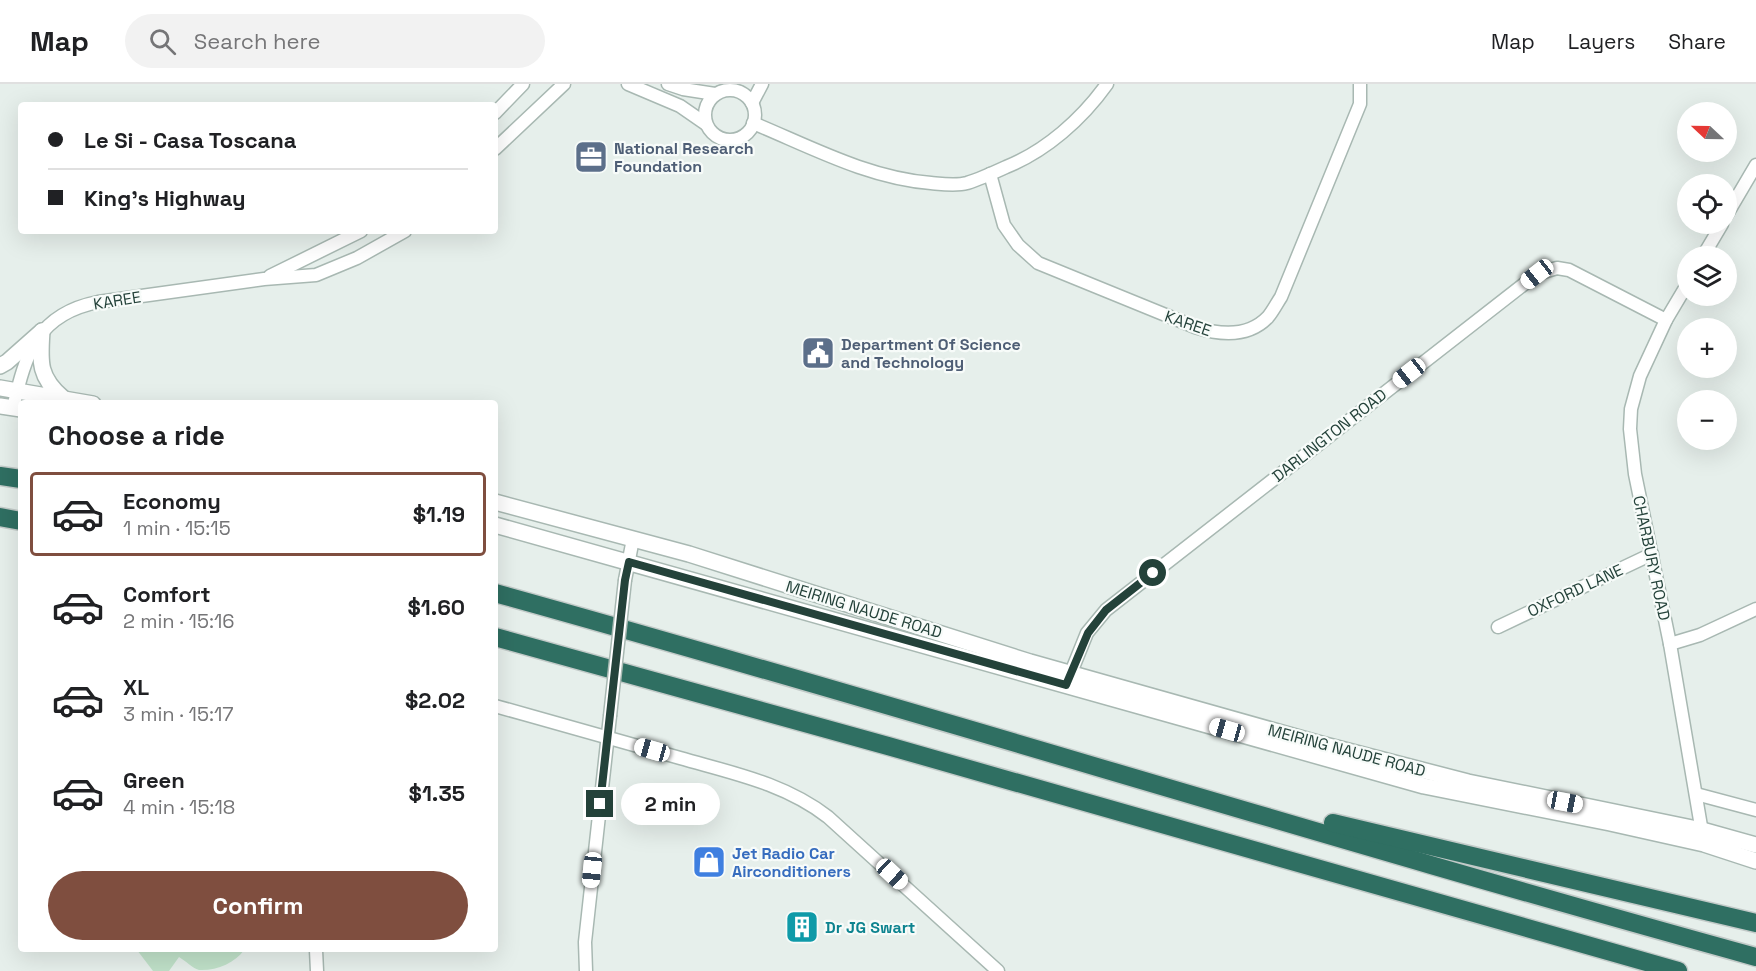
<!DOCTYPE html>
<meta charset="utf-8">
<style>
body{margin:0;font-family:"Space Grotesk",sans-serif;background:#f2f2f2;color:#202124;height:100vh;display:flex;flex-direction:column;font-size:22px;white-space:nowrap}
*{box-sizing:border-box;margin:0}
p{font-size:20px;color:#757577}
.icon{flex:none;width:33px;height:33px;fill:none;stroke:currentColor;stroke-width:2;stroke-linecap:round;stroke-linejoin:round}
.map{position:relative;flex:1;overflow:hidden}
.sheet{position:absolute;left:18px;top:316px;width:480px;height:552px;display:flex;flex-direction:column;background:#fff;border-radius:6px;box-shadow:0 6px 24px #0002}
.sheet>*{flex:none}
.guide{position:absolute;left:18px;top:18px;width:480px;height:132px;border-radius:6px;box-shadow:0 6px 24px #0002;display:grid;align-content:center;height:132px;padding:0 30px;background:#fff}
.needle{width:39px;rotate:292deg}
.fabs{position:absolute;left:1677px;top:18px;display:grid;gap:12px}
.fabs a{display:grid;place-items:center;width:60px;height:60px;border-radius:50%;background:#fff;box-shadow:0 6px 24px #0002;font-size:30px}
.end{position:absolute;width:27px;height:27px;margin:-14px;border:8px solid #24423a;background:#fff;box-shadow:0 0 0 3px #fff}
.from{border-radius:50%}
.bubble{position:absolute;height:42px;border-radius:21px;background:#fff;box-shadow:0 6px 24px #0002;font-size:20px;font-weight:700;line-height:42px;text-align:center}
.car{position:absolute;width:18px;height:36px;margin:-18px -9px;border-radius:8px;box-shadow:0 0 4px 2px #0007;background:linear-gradient(#fff 24%,#345 0 40%,#fff 0 76%,#345 0 86%,#fff 0)}
.guide b{display:flex;align-items:center;gap:21px;height:57px;font-size:22px}
.guide b+b{border-top:2px solid #e0e0e0}
.guide i{width:15px;height:15px;background:#202124}
ul{padding:0;list-style:none}
li{display:flex;align-items:center;gap:18px;height:84px;margin:0 12px 9px;padding:0 18px;border:3px solid transparent;border-radius:6px}
li div{flex:1}
li b{display:block;font-size:22px}
li em{font-style:normal;font-weight:700}
li.active{border-color:#7f4e3f}
li>.icon{width:54px;height:54px;stroke-width:1.5}
h2{padding:0 30px;font-size:27px;line-height:72px}
.cta{display:flex;gap:12px;margin-top:auto;padding:12px 30px}
.cta a{flex:1;height:69px;border-radius:36px;background:#7f4e3f;color:#fff;font-size:24px;font-weight:700;line-height:69px;text-align:center}
header{display:flex;align-items:center;gap:36px;box-sizing:border-box;height:84px;padding:0 30px;background:#fff;border-bottom:2px solid #e0e0e0}
header strong{font-size:28px}
nav{display:flex;gap:33px;margin-inline-start:auto;font-size:21px}
.search{width:420px;height:54px;background:#f2f2f2;display:flex;align-items:center;gap:15px;box-sizing:border-box;padding:0 21px;border-radius:33px;color:#757577;font-size:22px}
.map>svg:first-child{display:block}
.green{fill:#bfe0c8}
.lines{fill:none;stroke-linecap:round;stroke-linejoin:round}
.minor-casing{stroke:#a8b8b2;stroke-width:15}
.tertiary-casing{stroke:#a8b8b2;stroke-width:18}
.motorway-casing{stroke:#c2cac8;stroke-width:21}
.minor{stroke:#fff;stroke-width:12}
.tertiary{stroke:#fff;stroke-width:15}
.motorway{stroke:#2f6f62;stroke-width:18}
.minor-bridge-casing{stroke:#a8b8b2;stroke-width:15;stroke-linecap:butt}
.minor-bridge{stroke:#fff;stroke-width:12}
.route{stroke:#24423a;stroke-width:8}
.labels{text-anchor:middle;stroke-width:4.5;stroke-linejoin:round;paint-order:stroke}
.service-label{font-size:16px;font-weight:bold;fill:#4e5e75;stroke:#f7fbf9;text-anchor:start}
.street-label{font-size:16px;fill:#24423a;stroke:#f7fbf9}
.shop-label{font-size:16px;font-weight:bold;fill:#366cbe;stroke:#f7fbf9;text-anchor:start}
.culture-label{font-size:16px;font-weight:bold;fill:#0d838f;stroke:#f7fbf9;text-anchor:start}
</style>
<header>
<strong>Map</strong>
<div class="search"><svg class="icon" aria-label="search" viewBox="0 0 24 24"><circle cx="10" cy="10" r="6"/><path d="M15 15l6 6"/></svg>Search here</div>
<nav><a>Map</a><a>Layers</a><a>Share</a></nav>
</header>
<div class="map">
<svg width="1756" height="887" viewBox="0 0 1756 887">
<rect width="100%" height="100%" fill="#e6efeb"/>
<path class="green" d="M 137,866 L 244,866 C 235,879 216,887 199,886 C 192,884 186,877 179,873 L 169,887 L 153,887 Z"/>
<g class="lines">
<g class="minor-casing">
<g id="minor">
<polyline points="628,0 680,22 706,40"/>
<polyline points="668,0 683,5 715,10"/>
<circle cx="730" cy="31" r="25"/>
<polyline points="752,19 762,0"/>
<polyline points="495,29 523,0"/>
<path d="M 753,39 C 811,63 868,94 931,99 C 942,100 956,102 967,99 C 980,95 993,89 1006,83 C 1046,67 1082,35 1107,0"/>
<polyline points="495,65 564,0"/>
<path d="M 990,90 L 1004,141 L 1018,161 L 1038,179 L 1195,243 C 1220,251 1248,254 1268,233 C 1273,227 1277,219 1281,213 L 1360,20 L 1360,0"/>
<polyline points="1726,132 1756,81"/>
<polyline points="1703,172 1722,140"/>
<polyline points="270,192 361,147"/>
<polyline points="1688,199 1666,236 1640,292 1631,325 1630,345 1635,390 1670,560 1703,754"/>
<path d="M 13,324 C 26,269 37,230 98,218 L 264,195 L 316,191 L 357,174 L 405,147"/>
<polyline points="625,496 633,455"/>
<polyline points="1498,543 1652,470"/>
<polyline points="1670,560 1700,551 1756,525"/>
<polyline points="1068,596 1087,549 1106,526 1537,190 1557,184 1569,186 1666,236"/>
<path d="M 495,622 C 557,639 619,657 680,674 C 732,689 784,699 828,733 L 998,887"/>
<polyline points="1696,710 1756,726"/>
<polyline points="316,866 317,887"/>
<polyline points="586,887 585,858 610,632"/>
</g>
</g>
<g class="tertiary-casing">
<g id="tertiary">
<path d="M 42,247 C 40,277 38,293 63,314"/>
<polyline points="0,282 7,278 42,247"/>
<polyline points="0,304 93,320"/>
<polyline points="0,322 21,325"/>
<polyline points="495,418 689,470 1030,578 1321,660 1468,698 1702,746 1756,761"/>
<polyline points="495,441 1424,702 1610,739 1704,760 1756,777"/>
</g>
</g>
<g class="motorway-casing">
<g id="motorway">
<polyline points="0,392 21,395"/>
<polyline points="0,433 21,437"/>
<path d="M 495,509 C 917,626 1334,757 1756,873"/>
<polyline points="495,553 888,662 1678,887"/>
<polyline points="1333,739 1756,839"/>
</g>
</g>
<use href="#minor" class="minor"/>
<use href="#tertiary" class="tertiary"/>
<use href="#motorway" class="motorway"/>
<g class="minor-bridge-casing">
<polyline id="minor-bridge" points="610,632 625,496"/>
</g>
<use href="#minor-bridge" class="minor-bridge"/>
</g>
<g class="lines">
<polyline class="route" points="600,720 625,496 629,478 1066,601 1088,549 1106,526 1153,489"/>
</g>
<defs>
<g id="office-square" transform="scale(1.725)"><rect x="-9" y="-9" width="18" height="18" rx="4" fill="#5c6f8a" stroke="#f7fbf9"/><path d="M-6-3h4V-5.5h4V-3h4V5H-6ZM-1-4.5V-3h2v-1.5ZM-6 0V1H6V0Z" fill="#fff"/></g>
<g id="civic-square" transform="scale(1.725)"><rect x="-9" y="-9" width="18" height="18" rx="4" fill="#5c6f8a" stroke="#f7fbf9"/><path d="M-.6-6.5H3V-4.5H.6V-3L4-1V1h2V6H-6V1h2V-1L-.6-3ZM-1.2 2.5V6h2.4V2.5Z" fill="#fff"/></g>
<g id="shop-square" transform="scale(1.725)"><rect x="-9" y="-9" width="18" height="18" rx="4" fill="#3f7fe0" stroke="#f7fbf9"/><path d="M-5-2.5h2.3a2.7 3.5 0 0 1 5.4 0H5L5.5 6h-11ZM-1.5-2.5h3a1.5 2.3 0 0 0-3 0Z" fill="#fff"/></g>
<g id="building-square" transform="scale(1.725)"><rect x="-9" y="-9" width="18" height="18" rx="4" fill="#0f9aa8" stroke="#f7fbf9"/><path d="M-4-6H4V6H1V3H-1V6H-4ZM-2.5-4.3h1.7v1.8h-1.7ZM.8-4.3h1.7v1.8H.8ZM-2.5-1h1.7V.8h-1.7ZM.8-1h1.7V.8H.8Z" fill="#fff"/></g>
</defs>
<g fill-rule="evenodd">
<use href="#office-square" x="591" y="73"/>
<use href="#civic-square" x="818" y="269"/>
<use href="#shop-square" x="709" y="778"/>
<use href="#building-square" x="802" y="843"/>
</g>
<g class="labels">
<g class="service-label">
<text x="614" y="70">National Research<tspan x="614" dy="18">Foundation</tspan></text>
<text x="841" y="266">Department Of Science<tspan x="841" dy="18">and Technology</tspan></text>
</g>
<g class="street-label">
<text transform="translate(117 216) rotate(-9)" y="6">KAREE</text>
<text transform="translate(1188 239) rotate(19)" y="6">KAREE</text>
<text transform="translate(1329 351) rotate(-38)" y="6">DARLINGTON ROAD</text>
<text transform="translate(1652 474) rotate(78)" y="6">CHARBURY ROAD</text>
<text transform="translate(1575 506) rotate(-25)" y="6">OXFORD LANE</text>
<text transform="translate(864 525) rotate(17)" y="6">MEIRING NAUDE ROAD</text>
<text transform="translate(1347 666) rotate(15)" y="6">MEIRING NAUDE ROAD</text>
</g>
<g class="shop-label">
<text x="732" y="775">Jet Radio Car<tspan x="732" dy="18">Airconditioners</tspan></text>
</g>
<g class="culture-label">
<text x="825" y="849">Dr JG Swart</text>
</g>
</g>
</svg>
<div class="fabs">
<a><svg class="needle" viewBox="-14 -14 28 28"><path d="M0-13l5 13h-10z" fill="#e53935"/><path d="M0 13l5-13h-10z" fill="#757577"/></svg></a>
<a><svg class="icon" aria-label="locate" viewBox="0 0 24 24"><circle cx="12" cy="12" r="6"/><path d="M12 2v4M12 18v4M2 12h4M18 12h4"/></svg></a>
<a><svg class="icon" aria-label="layers" viewBox="0 0 24 24"><path d="M12 4l9 5-9 5-9-5zM3 14l9 5 9-5"/></svg></a>
<a>+</a>
<a>−</a>
</div>
<i class="end from" style="left:1153px;top:489px"></i>
<i class="end" style="left:600px;top:720px"></i>
<div class="bubble" style="left:621px;top:699px;width:99px">2 min</div>
<i class="car" style="left:1537px;top:190px;rotate:232deg"></i>
<i class="car" style="left:1409px;top:289px;rotate:232deg"></i>
<i class="car" style="left:1227px;top:646px;rotate:286deg"></i>
<i class="car" style="left:652px;top:666px;rotate:286deg"></i>
<i class="car" style="left:1565px;top:718px;rotate:101deg"></i>
<i class="car" style="left:592px;top:786px;rotate:186deg"></i>
<i class="car" style="left:892px;top:790px;rotate:133deg"></i>
<div class="guide">
<b><i class="from"></i>Le Si - Casa Toscana</b>
<b><i></i>King's Highway</b>
</div>
<section class="sheet">
<h2>Choose a ride</h2>
<ul>
<li class="active"><svg class="icon" aria-label="car" viewBox="0 0 24 24"><path d="M5 17H2v-5l4-1 3-4h7l3 4 3 1v5h-3M9 17h6M6 11h13"/><circle cx="7" cy="17" r="2"/><circle cx="17" cy="17" r="2"/></svg><div><b>Economy</b><p>1 min · 15:15</p></div><em>$1.19</em></li>
<li><svg class="icon" aria-label="car" viewBox="0 0 24 24"><path d="M5 17H2v-5l4-1 3-4h7l3 4 3 1v5h-3M9 17h6M6 11h13"/><circle cx="7" cy="17" r="2"/><circle cx="17" cy="17" r="2"/></svg><div><b>Comfort</b><p>2 min · 15:16</p></div><em>$1.60</em></li>
<li><svg class="icon" aria-label="car" viewBox="0 0 24 24"><path d="M5 17H2v-5l4-1 3-4h7l3 4 3 1v5h-3M9 17h6M6 11h13"/><circle cx="7" cy="17" r="2"/><circle cx="17" cy="17" r="2"/></svg><div><b>XL</b><p>3 min · 15:17</p></div><em>$2.02</em></li>
<li><svg class="icon" aria-label="car" viewBox="0 0 24 24"><path d="M5 17H2v-5l4-1 3-4h7l3 4 3 1v5h-3M9 17h6M6 11h13"/><circle cx="7" cy="17" r="2"/><circle cx="17" cy="17" r="2"/></svg><div><b>Green</b><p>4 min · 15:18</p></div><em>$1.35</em></li>
</ul>
<div class="cta"><a>Confirm</a></div>
</section>
</div>
